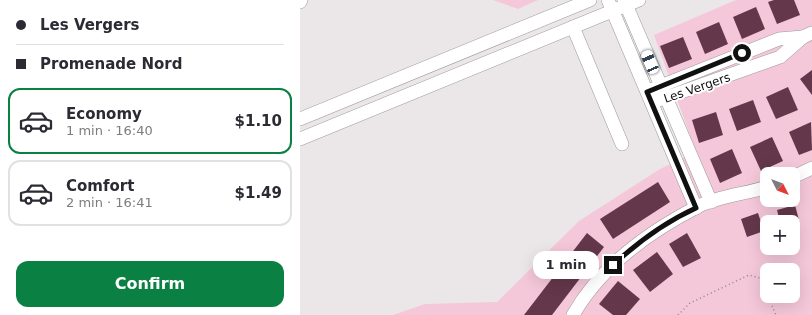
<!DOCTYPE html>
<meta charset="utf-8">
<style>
body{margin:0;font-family:"DejaVu Sans",sans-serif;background:#f2f2f3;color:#2b2b33;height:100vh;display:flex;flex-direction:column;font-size:15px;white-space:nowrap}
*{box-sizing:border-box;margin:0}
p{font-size:13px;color:#7c7c81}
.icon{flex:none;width:22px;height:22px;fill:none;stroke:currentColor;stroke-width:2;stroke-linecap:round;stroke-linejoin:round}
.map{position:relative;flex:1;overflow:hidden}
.drawer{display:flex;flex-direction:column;background:#fff;width:300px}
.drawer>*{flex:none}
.banner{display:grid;align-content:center;height:88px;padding:0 16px;background:#fff}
.needle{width:26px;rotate:132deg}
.buttons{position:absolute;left:460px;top:167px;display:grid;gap:8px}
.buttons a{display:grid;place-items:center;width:40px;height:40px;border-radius:8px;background:#fff;box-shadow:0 4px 16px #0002;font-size:20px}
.end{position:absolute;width:18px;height:18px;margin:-9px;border:5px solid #111010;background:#fff;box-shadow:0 0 0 2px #fff}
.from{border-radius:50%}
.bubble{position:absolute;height:28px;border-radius:12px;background:#fff;box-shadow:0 4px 16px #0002;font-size:13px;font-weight:800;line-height:28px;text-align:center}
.car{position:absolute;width:12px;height:24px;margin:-12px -6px;border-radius:5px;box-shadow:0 0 3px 1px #0007;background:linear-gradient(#fff 24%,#345 0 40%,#fff 0 76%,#345 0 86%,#fff 0)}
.banner b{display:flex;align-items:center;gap:14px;height:38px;font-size:15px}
.banner b+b{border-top:1px solid #e1e1e2}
.banner i{width:10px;height:10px;background:#2b2b33}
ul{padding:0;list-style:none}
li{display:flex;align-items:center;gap:12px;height:66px;margin:0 8px 6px;padding:0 8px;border:2px solid #e1e1e2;border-radius:12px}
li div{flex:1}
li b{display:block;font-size:15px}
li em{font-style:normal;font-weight:800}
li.on{border-color:#0b8043}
li>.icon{width:36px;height:36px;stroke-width:1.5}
.cta{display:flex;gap:8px;margin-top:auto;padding:8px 16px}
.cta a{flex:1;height:46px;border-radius:12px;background:#0b8043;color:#fff;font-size:16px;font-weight:800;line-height:46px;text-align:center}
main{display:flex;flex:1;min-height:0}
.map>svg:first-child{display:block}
.green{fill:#f4c7d9;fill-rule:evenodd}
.building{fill:#64374b}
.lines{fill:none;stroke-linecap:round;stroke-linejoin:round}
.minor-casing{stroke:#9d999b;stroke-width:14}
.path{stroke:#8b8889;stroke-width:1.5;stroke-dasharray:1 3;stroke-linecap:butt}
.minor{stroke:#fff;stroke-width:13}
.route{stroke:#111010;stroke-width:5}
.labels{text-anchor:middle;stroke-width:4;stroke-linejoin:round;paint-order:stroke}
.street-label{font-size:12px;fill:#111010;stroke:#fff}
</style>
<main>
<section class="drawer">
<div class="banner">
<b><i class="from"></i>Les Vergers</b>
<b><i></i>Promenade Nord</b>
</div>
<ul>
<li class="on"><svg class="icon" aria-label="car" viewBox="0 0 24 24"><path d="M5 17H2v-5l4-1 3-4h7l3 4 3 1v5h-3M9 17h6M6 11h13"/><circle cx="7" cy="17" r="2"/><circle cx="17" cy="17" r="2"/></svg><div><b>Economy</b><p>1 min · 16:40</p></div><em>$1.10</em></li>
<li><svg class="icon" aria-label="car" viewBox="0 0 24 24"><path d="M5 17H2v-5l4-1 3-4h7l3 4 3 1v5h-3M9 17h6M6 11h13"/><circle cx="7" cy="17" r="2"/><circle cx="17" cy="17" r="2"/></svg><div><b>Comfort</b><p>2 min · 16:41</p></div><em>$1.49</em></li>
</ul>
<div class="cta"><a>Confirm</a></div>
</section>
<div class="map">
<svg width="512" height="315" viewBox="0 0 512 315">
<rect width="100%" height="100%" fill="#ebe7e8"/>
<g class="green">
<polygon points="193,0 238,0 218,9"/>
<path d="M 436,0 L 512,0 L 512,315 L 93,315 L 125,304 L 197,302 L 279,221 L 360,169 L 396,152 L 354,35 ZM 467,174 L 493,174 L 493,200 L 467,200 ZM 467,222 L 493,222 L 493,248 L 467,248 ZM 467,270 L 493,270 L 493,296 L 467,296 Z"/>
</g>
<g class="building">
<polygon points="474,0 494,0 500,15 477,24 468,2"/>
<polygon points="456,7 465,29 442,39 433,17"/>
<polygon points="419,22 428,44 405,54 396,32"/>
<polygon points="383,37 392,59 369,68 360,46"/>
<polygon points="512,70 512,95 500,79"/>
<polygon points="488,87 498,110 476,119 466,97"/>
<polygon points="453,100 461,122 437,131 429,109"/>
<polygon points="416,112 423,135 399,143 392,120"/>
<polygon points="511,122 512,150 499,155 489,132"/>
<polygon points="472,137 483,161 461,171 450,147"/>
<polygon points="432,149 442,173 420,183 410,159"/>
<polygon points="358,182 370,202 313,239 300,219"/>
<polygon points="495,205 500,224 493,226 493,222 480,222 477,210"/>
<polygon points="458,213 464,231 447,237 441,219"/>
<polygon points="287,233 304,247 252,315 224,315"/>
<polygon points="387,233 401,258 383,267 369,244"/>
<polygon points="357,252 373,274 350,292 333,270"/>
<polygon points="318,281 340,299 326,315 313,315 299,304"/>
</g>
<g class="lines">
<g class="minor-casing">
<g id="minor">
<polyline points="308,0 396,208"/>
<polyline points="324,0 411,202"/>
<polyline points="0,2 1,0"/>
<polyline points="273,27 322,144"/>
<polyline points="353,89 479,39 503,37"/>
<polyline points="359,100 480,57 503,37 512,33"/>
<polyline points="0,119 290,0"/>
<polyline points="0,139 339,0"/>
<polyline points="493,177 512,168"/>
<path d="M 273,315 C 301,266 350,231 399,206 C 419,196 445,194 467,187"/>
</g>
</g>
<polyline class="path" points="378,315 390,303 449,275 460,278 476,315"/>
<use href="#minor" class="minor"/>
</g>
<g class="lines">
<path class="route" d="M 313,265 C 338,242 365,222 396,208 L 347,92 L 442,53"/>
</g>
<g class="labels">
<g class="street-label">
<text transform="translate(397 88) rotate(-19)" y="4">Les Vergers</text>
</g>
</g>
</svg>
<div class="buttons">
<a><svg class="needle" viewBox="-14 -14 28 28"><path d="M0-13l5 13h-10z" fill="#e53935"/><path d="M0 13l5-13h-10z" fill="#7c7c81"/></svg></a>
<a>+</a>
<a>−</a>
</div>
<i class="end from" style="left:442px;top:53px"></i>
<i class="end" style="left:313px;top:265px"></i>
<div class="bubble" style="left:233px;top:251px;width:66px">1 min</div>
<i class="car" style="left:350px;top:62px;rotate:337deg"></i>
</div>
</main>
